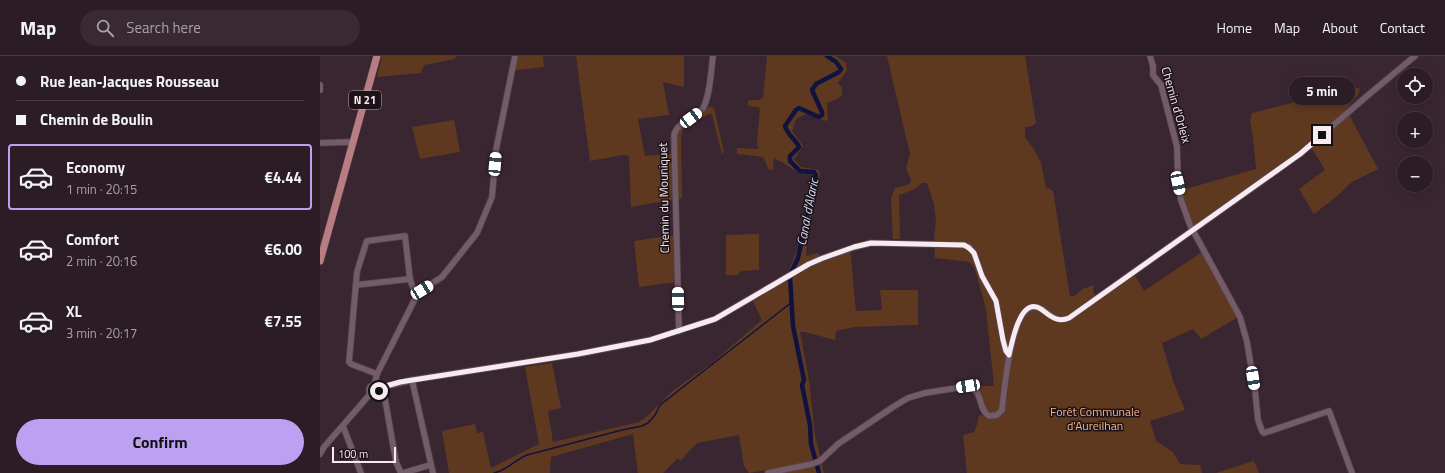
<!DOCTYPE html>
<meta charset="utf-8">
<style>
body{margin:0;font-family:"Titillium Web",sans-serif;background:#382932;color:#f1f3f6;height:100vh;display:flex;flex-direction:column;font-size:15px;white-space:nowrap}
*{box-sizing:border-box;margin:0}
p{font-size:13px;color:#a6a1a7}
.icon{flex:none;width:22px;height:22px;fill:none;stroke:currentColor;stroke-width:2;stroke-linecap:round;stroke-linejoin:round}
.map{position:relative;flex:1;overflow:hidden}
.drawer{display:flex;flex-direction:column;background:#2c1c25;width:320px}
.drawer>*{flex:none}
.hud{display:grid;align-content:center;height:88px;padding:0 16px;background:#2c1c25}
.fabs{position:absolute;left:1077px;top:12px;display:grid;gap:8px}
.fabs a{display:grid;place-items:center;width:36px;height:36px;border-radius:50%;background:#2c1c25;box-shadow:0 2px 10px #0003,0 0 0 1px #483a42;font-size:20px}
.scale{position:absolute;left:12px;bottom:10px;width:64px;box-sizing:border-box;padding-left:4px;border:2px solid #f8eaf1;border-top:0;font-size:11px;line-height:14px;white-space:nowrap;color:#f8eaf1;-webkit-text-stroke:3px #1c1217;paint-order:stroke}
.end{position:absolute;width:18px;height:18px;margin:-9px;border:5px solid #f8eaf1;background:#111;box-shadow:0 0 0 2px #111}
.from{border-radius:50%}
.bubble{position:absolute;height:28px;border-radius:14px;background:#2c1c25;box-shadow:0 2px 10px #0003,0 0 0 1px #483a42;font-size:13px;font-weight:700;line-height:28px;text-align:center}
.car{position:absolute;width:12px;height:24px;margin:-12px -6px;border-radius:5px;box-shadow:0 0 3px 1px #0007;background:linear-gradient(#fff 24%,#345 0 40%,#fff 0 76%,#345 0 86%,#fff 0)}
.hud b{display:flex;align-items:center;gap:14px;height:38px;font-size:15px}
.hud b+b{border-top:1px solid #483a42}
.hud i{width:10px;height:10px;background:#f1f3f6}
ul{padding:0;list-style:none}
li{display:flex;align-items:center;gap:12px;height:66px;margin:0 8px 6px;padding:0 8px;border:2px solid transparent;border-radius:4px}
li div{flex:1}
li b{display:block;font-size:15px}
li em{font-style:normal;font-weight:700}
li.on{border-color:#bca0f2}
li>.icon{width:36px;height:36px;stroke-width:1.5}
.button{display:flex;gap:8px;margin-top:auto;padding:8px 16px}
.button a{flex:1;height:46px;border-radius:24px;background:#bca0f2;color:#111;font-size:16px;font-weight:700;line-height:46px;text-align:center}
header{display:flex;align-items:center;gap:24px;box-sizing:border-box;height:56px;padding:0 20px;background:#2c1c25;border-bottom:1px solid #483a42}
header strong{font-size:19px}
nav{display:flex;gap:22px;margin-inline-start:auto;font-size:14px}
.search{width:280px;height:36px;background:#382932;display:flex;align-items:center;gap:10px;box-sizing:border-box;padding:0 14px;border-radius:22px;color:#a6a1a7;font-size:15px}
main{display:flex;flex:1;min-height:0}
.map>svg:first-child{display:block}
.green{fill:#5e391f}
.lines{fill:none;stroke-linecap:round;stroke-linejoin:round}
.stream{stroke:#10123f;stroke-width:1.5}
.canal{stroke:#10123f;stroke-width:4.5}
.minor-casing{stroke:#55444d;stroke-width:7}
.major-casing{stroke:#55444d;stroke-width:8}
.minor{stroke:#735b68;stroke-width:5.5}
.major{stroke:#b77d82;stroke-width:7}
.route{stroke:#f8eaf1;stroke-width:5}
.labels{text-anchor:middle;stroke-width:3;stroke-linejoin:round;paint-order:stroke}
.shield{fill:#1c1217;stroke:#b6a9b0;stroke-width:1}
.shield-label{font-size:11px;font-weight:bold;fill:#f8eaf1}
.street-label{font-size:12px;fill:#f8eaf1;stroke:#1c1217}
.park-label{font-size:12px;fill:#f5b78d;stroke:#1c1217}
.water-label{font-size:13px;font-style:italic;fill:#d3dbfc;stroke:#1c1217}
</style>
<header>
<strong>Map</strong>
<div class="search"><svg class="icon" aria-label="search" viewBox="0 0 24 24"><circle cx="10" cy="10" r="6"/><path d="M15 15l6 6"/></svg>Search here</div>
<nav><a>Home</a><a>Map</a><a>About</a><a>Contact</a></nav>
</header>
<main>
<section class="drawer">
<div class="hud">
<b><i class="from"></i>Rue Jean-Jacques Rousseau</b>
<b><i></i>Chemin de Boulin</b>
</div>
<ul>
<li class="on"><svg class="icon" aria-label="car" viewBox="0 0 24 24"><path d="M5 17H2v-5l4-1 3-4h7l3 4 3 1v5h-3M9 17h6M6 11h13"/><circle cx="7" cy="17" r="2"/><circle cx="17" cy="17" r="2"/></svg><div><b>Economy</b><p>1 min · 20:15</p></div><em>€4.44</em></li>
<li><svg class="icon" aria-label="car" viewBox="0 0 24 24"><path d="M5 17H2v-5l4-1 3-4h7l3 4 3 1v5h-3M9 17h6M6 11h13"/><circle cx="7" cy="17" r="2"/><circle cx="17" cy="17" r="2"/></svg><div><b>Comfort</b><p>2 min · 20:16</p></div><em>€6.00</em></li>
<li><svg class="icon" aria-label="car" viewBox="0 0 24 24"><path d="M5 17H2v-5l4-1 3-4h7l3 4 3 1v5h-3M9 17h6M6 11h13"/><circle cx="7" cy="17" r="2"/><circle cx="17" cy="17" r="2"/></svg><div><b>XL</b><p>3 min · 20:17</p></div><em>€7.55</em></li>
</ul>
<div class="button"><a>Confirm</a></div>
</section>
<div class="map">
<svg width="1125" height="417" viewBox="0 0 1125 417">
<rect width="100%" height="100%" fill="#3a2631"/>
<g class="green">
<polygon points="62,0 136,0 135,3 104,9 101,17 57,21"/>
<polygon points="192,0 223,0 224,11 189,15"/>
<path d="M 256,0 L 364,0 L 364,31 L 343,26 L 349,59 L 318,63 L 325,100 L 350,98 L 355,94 C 357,66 367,66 389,51 L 394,52 L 404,96 L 402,98 L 392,59 L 390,57 L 363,73 L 361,80 L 362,142 L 311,151 L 309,100 L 303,99 L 270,105 Z"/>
<path d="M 447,0 L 516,0 L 526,7 L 527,14 L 518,27 L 522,31 L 522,39 L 517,43 L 507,47 L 508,63 L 506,65 L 486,58 L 476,63 L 472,75 L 483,90 L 474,103 L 481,111 L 499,114 L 500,119 L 489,168 L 486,200 L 498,197 L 500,200 L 530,191 L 536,255 L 562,254 L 560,234 L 598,234 L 598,269 L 535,271 L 516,275 L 515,284 L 485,276 L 480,276 L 489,324 L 495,379 L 504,417 L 454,417 L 453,413 L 429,417 L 424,410 L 419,379 L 377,387 L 360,405 L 358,402 L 343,417 L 318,417 L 313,378 L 231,401 L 230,417 L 129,417 L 122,375 L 155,368 L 157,377 L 163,376 L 171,412 L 219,388 L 205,311 L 232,307 L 241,352 L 228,355 L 233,386 L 319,366 L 325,362 L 355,333 L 392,307 L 442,264 L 433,245 L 444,239 L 443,232 L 469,215 L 477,193 L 486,153 L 493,128 L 494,119 L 488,117 L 484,118 C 473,114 464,107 454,102 L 453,113 L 449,114 L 443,101 L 417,98 L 417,92 L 438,93 L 437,85 L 440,54 L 439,51 L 428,50 L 428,45 C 433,43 438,45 443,42 Z"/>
<path d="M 567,0 L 705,0 L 716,67 L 712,70 L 705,71 L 705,82 L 714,93 L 721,107 L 726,131 L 733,135 L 750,240 L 754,240 L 763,233 L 773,229 L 774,231 L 773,234 L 775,240 L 812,214 L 824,235 L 882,196 L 918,261 L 881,283 L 873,273 L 842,287 L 853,325 L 865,354 L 830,365 L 836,385 L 853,396 L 860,408 L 880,409 L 882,417 L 647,417 L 643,379 L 654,376 L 657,369 L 659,359 C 664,359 667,362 671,362 C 688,362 687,337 689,325 L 684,327 L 680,353 L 675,357 L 669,356 L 666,354 L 659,333 L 656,330 L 674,330 L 666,253 L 655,213 L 650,206 L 615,202 L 614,185 L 616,164 L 614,148 L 607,127 L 602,127 L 593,134 L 579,139 L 580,183 L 573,183 L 571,142 L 575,132 L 590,128 L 591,124 L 586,112 L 590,98 Z"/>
<polygon points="1034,31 1040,33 1038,39 1026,53 1058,113 1032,126 1016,141 994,158 979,133 1005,114 991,91 981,94 873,171 866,155 862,134 936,113 933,83 930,65 932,57"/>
<polygon points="134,64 140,96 100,103 92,71"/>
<polygon points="439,178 439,214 421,215 418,219 406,219 406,179"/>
<polygon points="354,179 356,226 319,231 314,185"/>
<polygon points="934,405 939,417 896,417 933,405"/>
</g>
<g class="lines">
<path class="stream" d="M 174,417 C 187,414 195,404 207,399 L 302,374 L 322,370 L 328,367 L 335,359 L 340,349 L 472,246"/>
<path class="canal" d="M 499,417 L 491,388 L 490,369 L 482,329 L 484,324 L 473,270 L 470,221 L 471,217 L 478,202 L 487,159 L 493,139 L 496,120 L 494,116 L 480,115 L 470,105 L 470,100 L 479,91 C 476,83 467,79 465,70 L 476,54 L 479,52 L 499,61 L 502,59 L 502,56 L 492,34 L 496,28 L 519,16 L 521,13 L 516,6 L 507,0"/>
<g class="minor-casing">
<g id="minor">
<polyline points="830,0 833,10 833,19 841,29 857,91 858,127 861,144 870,169 920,261 927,286 935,334 938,364 942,375 944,377 947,376 1009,355 1032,417"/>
<polyline points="0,29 0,34"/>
<polyline points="0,87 28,86 33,88"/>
<polyline points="36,229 90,223"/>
<path d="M 359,275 L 354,79 C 358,64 375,64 383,52 C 390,41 391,14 393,0"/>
<polyline points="57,318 31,308 29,306 37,216 46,187 47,185 85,180 90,223 96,241"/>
<polyline points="92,324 113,417"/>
<polyline points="54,329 57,318 96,241 101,234 122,221 157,177 172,141 176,94 195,0"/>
<circle cx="54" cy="334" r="5"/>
<polyline points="59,332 92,324 258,298 330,284 395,263 489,208 503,202 535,191 551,187 644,189 649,191 654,197 662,220 676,245 683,284 686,295 689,299"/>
<polyline points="58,336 64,340 65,343 76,406 81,417"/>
<polyline points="23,370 41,417"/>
<polyline points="0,398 4,391 51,337"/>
<polyline points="83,417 110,409"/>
<path d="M 448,417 L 492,408 L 500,405 L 518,388 L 573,351 L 588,342 L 605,337 L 649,330 C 664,336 657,352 669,360 L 677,359 L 682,354 C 684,336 691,253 713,251 C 727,250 731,269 749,262 L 980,98 L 1047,40 L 1095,0"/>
</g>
</g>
<g class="major-casing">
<polyline id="major" points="0,205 57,0"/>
</g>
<use href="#minor" class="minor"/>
<use href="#major" class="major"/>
</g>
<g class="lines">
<path class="route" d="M 59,335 L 59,332 L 80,326 L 258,298 L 330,284 L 395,263 L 489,208 L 503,202 L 534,191 L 551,187 L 644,189 L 649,192 L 654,197 L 662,220 L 676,245 L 683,284 L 686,295 L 689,299 C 692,287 700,239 721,253 C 730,260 737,267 749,262 L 942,125 L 980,98 L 1002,79"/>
</g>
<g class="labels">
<rect class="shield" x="29" y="35" width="32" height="18" rx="3"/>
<g class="shield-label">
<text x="45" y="48">N 21</text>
</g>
<g class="street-label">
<text transform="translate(856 49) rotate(74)" y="4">Chemin d'Orleix</text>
<text transform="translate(344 142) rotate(-91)" y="4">Chemin du Mouniquet</text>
</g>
<g class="park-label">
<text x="775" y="360">Forêt Communale<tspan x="775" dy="14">d'Aureilhan</tspan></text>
</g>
<g class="water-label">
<text transform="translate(487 156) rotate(-79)" y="5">Canal d'Alaric</text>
</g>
</g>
</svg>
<div class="fabs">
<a><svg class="icon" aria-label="locate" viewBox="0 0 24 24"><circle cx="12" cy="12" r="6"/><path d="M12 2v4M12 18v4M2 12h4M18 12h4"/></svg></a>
<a>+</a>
<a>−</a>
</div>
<div class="scale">100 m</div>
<i class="end from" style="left:59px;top:335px"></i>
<i class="end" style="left:1002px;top:79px"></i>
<div class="bubble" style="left:969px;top:21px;width:66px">5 min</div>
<i class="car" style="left:371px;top:62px;rotate:53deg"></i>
<i class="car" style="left:175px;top:108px;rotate:5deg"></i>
<i class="car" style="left:858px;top:127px;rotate:168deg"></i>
<i class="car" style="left:102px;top:234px;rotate:59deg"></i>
<i class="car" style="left:358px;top:243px;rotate:359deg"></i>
<i class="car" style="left:933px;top:322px;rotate:171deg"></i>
<i class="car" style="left:648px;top:330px;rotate:261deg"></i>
</div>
</main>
